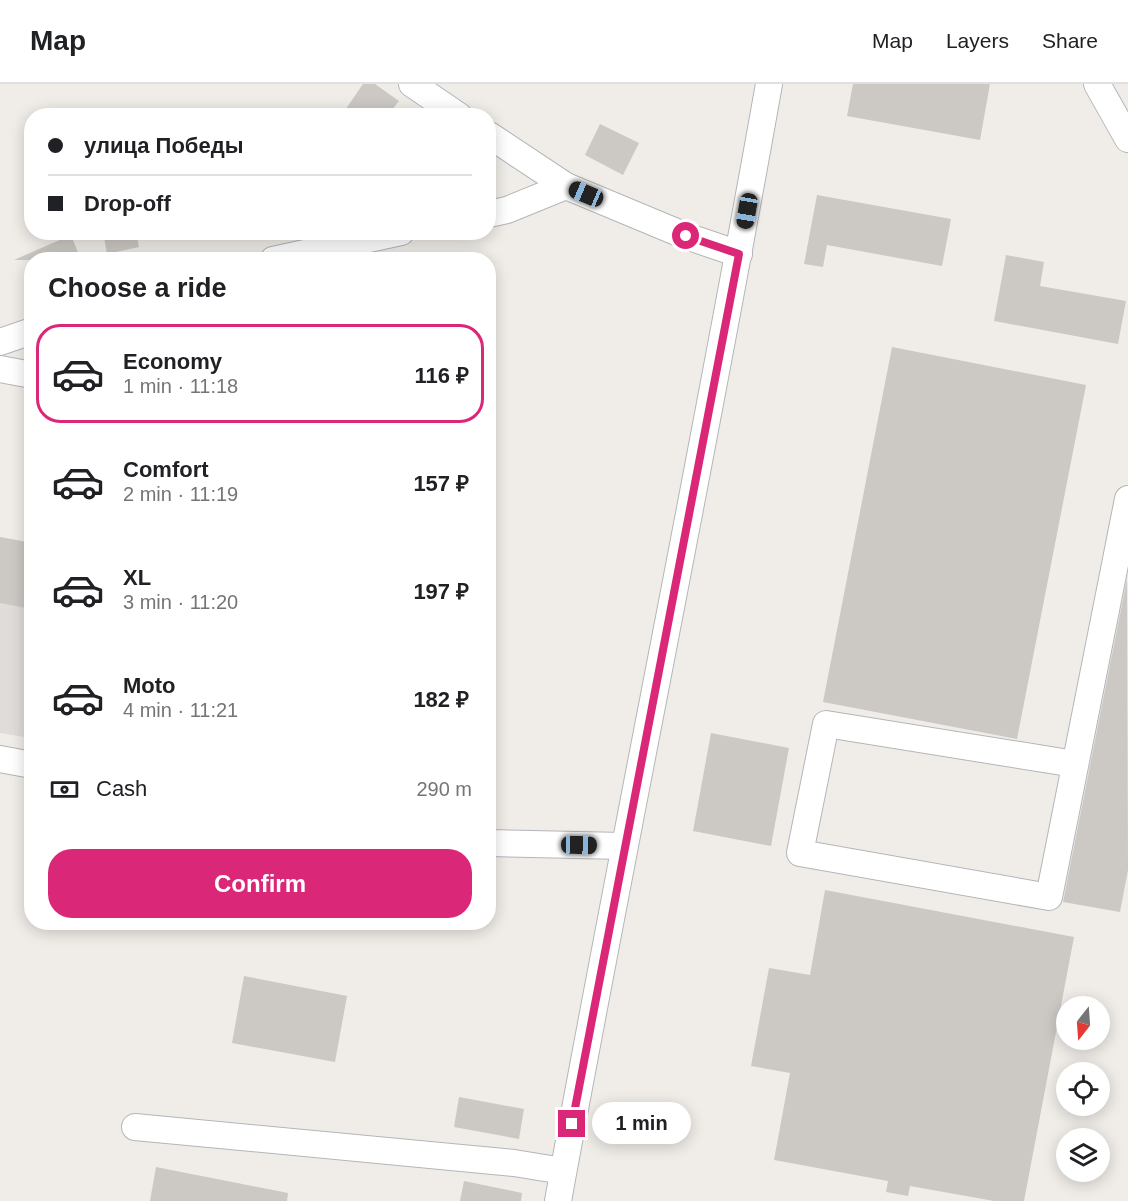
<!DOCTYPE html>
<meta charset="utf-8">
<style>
body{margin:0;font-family:Helvetica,sans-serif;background:#f2f2f2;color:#202124;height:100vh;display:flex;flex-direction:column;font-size:22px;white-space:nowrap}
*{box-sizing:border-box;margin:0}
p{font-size:20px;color:#757577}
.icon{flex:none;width:33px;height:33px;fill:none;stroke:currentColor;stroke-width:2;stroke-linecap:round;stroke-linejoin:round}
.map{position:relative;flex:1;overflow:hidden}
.side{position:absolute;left:24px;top:168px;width:472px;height:678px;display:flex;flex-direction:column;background:#fff;border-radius:24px;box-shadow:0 3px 15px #0003}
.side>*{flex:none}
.top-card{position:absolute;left:24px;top:24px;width:472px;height:132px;border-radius:24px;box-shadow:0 3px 15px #0003;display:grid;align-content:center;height:132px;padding:0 24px;background:#fff}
.needle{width:39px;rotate:197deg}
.fabs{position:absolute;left:1056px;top:912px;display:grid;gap:12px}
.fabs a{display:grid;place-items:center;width:54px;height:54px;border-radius:50%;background:#fff;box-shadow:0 3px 15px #0003;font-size:30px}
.end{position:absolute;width:27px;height:27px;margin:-14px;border:8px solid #db2777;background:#fff;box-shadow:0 0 0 3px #fff}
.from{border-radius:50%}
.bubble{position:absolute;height:42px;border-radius:21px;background:#fff;box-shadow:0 3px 15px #0003;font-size:20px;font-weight:600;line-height:42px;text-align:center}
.car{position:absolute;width:18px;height:36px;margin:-18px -9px;border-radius:8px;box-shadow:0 0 4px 2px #0007;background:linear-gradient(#222 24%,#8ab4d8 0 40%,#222 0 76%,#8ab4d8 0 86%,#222 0)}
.top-card b{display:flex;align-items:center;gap:21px;height:57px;font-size:22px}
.top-card b+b{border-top:2px solid #e0e0e0}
.top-card i{width:15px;height:15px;background:#202124}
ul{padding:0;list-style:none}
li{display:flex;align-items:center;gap:18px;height:99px;margin:0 12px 9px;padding:0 12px;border:3px solid transparent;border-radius:24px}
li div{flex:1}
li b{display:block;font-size:22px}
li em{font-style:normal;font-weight:600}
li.selected{border-color:#db2777}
li>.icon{width:54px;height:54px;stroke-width:1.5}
h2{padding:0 24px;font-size:27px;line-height:72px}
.pay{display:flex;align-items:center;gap:15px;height:66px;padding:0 24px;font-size:22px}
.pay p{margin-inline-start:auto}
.button{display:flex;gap:12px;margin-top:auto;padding:12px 24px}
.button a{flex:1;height:69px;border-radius:24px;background:#db2777;color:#fff;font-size:24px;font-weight:600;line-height:69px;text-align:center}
header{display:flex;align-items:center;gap:36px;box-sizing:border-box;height:84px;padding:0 30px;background:#fff;border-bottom:2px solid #e0e0e0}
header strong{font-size:28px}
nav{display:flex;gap:33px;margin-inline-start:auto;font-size:21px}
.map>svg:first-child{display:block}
.industrial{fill:#dfdcda}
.building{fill:#ccc8c4}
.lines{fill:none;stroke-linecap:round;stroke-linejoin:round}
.minor-casing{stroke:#b3b6b9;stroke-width:28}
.minor{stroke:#fff;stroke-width:26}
.route{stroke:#db2777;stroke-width:8}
</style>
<header>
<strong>Map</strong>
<nav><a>Map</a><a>Layers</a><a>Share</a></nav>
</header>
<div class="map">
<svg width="1128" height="1117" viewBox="0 0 1128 1117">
<rect width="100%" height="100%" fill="#f0ede8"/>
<polygon class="industrial" points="0,453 31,459 31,654 0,649"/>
<g class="building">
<polygon points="363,0 375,0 399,17 387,32 341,32"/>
<polygon points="853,0 990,0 980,56 847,32"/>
<polygon points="600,40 639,59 623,91 585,71"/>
<polygon points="817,111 951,135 942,182 827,161 823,183 804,180"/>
<polygon points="103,148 136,148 139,163 107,170"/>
<polygon points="71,151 81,176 14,176"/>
<polygon points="1006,171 1044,178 1040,202 1126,217 1118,260 994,237"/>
<polygon points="892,263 1086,301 1017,655 823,618"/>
<polygon points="0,453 32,459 32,525 0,519"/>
<polygon points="1127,495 1128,786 1120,828 1063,818"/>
<polygon points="711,649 789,664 771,762 693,747"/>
<polygon points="825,806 1074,853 1024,1117 994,1117 910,1102 908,1112 886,1108 888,1097 774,1076 790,989 751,982 769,884 810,891"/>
<polygon points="244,892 347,912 335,978 232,959"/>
<polygon points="459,1013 524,1025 519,1055 454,1043"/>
<polygon points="156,1083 288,1109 287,1117 150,1117"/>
<polygon points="464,1097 522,1109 521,1117 460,1117"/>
</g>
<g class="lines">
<g class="minor-casing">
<g id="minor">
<polyline points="412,0 459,32"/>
<polyline points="1097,0 1128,55"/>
<polyline points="489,51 566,102 686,152 739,170"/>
<polyline points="489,130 507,126 566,102"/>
<polyline points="273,176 401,148"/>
<polyline points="0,258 32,247"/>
<polyline points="0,285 32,291"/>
<polyline points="0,675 32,681"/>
<polyline points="1075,680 826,640 800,769 1049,813 1128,415"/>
<polyline points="489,759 624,762"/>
<polyline points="135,1043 514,1079 563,1087"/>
<path d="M 558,1117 C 626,744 703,373 769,0"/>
</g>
</g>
<use href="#minor" class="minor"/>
</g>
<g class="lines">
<polyline class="route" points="572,1040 739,170 686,152"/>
</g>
</svg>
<div class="fabs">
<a><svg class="needle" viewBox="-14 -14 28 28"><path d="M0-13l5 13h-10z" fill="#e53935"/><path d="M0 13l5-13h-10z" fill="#757577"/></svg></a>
<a><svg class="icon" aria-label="locate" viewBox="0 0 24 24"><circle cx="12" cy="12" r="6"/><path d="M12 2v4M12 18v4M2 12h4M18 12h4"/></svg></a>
<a><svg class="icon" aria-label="layers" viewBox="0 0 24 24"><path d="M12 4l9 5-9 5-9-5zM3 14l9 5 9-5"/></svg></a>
</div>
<i class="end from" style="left:686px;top:152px"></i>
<i class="end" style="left:572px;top:1040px"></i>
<div class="bubble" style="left:592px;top:1018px;width:99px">1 min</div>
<i class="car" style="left:586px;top:110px;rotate:293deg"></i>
<i class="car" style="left:747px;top:127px;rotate:190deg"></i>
<i class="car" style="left:579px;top:761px;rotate:91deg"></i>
<div class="top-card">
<b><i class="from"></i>улица Победы</b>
<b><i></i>Drop-off</b>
</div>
<section class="side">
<h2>Choose a ride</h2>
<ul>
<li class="selected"><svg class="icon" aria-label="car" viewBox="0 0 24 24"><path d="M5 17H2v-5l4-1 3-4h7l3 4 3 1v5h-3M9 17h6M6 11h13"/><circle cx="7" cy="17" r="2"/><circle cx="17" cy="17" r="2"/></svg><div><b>Economy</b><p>1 min · 11:18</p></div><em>116 ₽</em></li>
<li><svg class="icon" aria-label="car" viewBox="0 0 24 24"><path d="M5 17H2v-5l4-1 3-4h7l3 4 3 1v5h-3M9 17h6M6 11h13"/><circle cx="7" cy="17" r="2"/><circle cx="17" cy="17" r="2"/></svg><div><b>Comfort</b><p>2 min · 11:19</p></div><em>157 ₽</em></li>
<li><svg class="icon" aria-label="car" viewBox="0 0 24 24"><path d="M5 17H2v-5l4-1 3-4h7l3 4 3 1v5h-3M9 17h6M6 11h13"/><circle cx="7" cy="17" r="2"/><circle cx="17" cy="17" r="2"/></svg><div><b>XL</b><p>3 min · 11:20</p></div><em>197 ₽</em></li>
<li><svg class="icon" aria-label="car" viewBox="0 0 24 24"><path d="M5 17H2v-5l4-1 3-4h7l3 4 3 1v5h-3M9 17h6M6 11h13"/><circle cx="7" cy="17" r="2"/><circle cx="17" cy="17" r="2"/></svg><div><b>Moto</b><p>4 min · 11:21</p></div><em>182 ₽</em></li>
</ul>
<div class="pay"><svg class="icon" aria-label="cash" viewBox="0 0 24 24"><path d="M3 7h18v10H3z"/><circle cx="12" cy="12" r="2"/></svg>Cash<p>290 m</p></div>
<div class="button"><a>Confirm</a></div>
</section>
</div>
